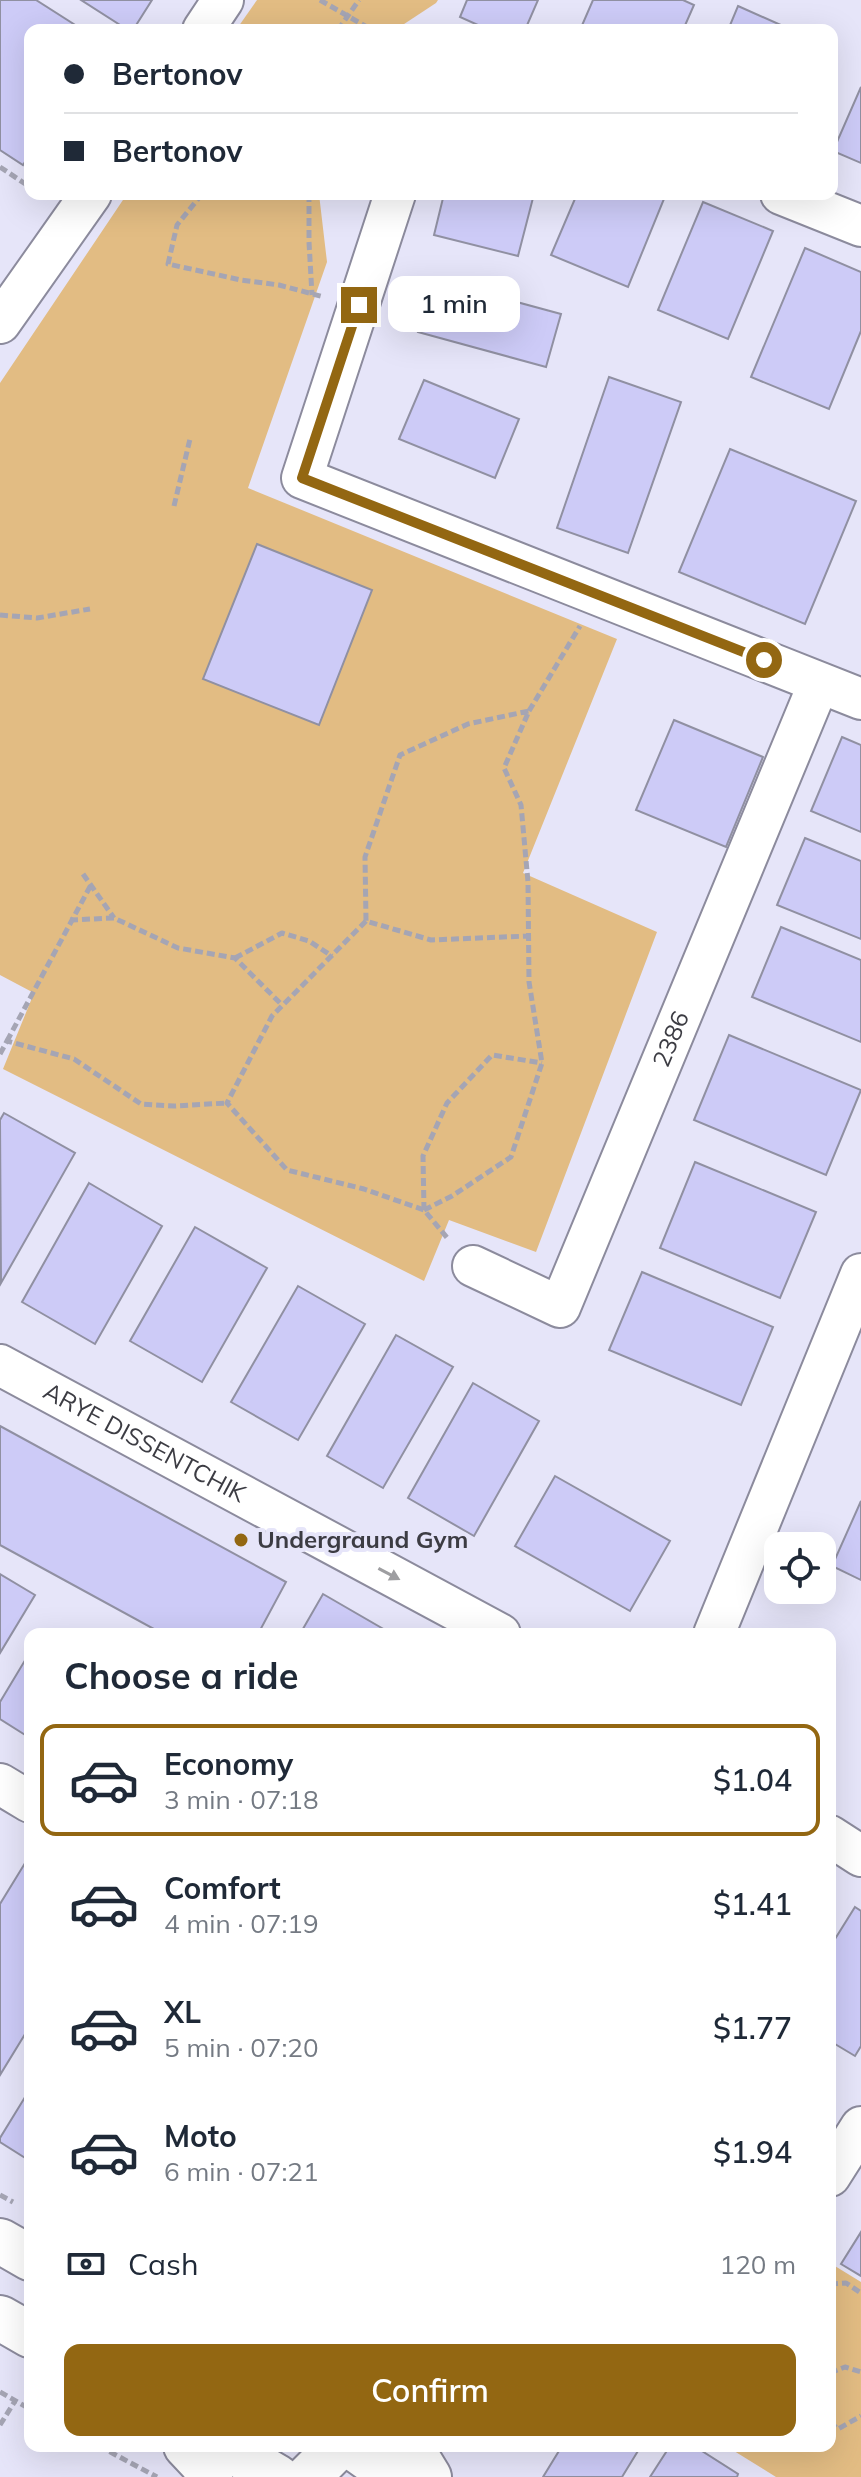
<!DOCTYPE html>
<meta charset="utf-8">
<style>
body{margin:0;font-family:Mulish,sans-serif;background:#f6f6f7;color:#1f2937;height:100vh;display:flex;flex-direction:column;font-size:30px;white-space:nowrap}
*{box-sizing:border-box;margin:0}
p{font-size:26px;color:#747a83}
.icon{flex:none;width:44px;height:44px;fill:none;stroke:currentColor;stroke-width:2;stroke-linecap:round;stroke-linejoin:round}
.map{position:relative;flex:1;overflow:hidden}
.side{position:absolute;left:24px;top:1628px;width:812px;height:824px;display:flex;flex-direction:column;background:#fff;border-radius:16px;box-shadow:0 8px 32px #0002}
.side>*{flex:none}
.guide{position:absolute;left:24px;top:24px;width:814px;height:176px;border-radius:16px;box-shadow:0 8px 32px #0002;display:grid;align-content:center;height:176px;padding:0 40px;background:#fff}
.tools{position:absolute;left:764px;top:1532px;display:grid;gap:16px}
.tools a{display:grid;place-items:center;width:72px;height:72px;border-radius:16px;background:#fff;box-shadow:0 8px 32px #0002;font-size:40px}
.end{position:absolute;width:36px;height:36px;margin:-18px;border:10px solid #936712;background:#fff;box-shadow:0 0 0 4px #fff}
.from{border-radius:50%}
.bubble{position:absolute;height:56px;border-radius:16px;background:#fff;box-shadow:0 8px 32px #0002;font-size:26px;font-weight:600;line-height:56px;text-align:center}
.guide b{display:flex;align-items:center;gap:28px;height:76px;font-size:30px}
.guide b+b{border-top:2px solid #e0e1e3}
.guide i{width:20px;height:20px;background:#1f2937}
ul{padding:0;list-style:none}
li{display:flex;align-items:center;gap:24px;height:112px;margin:0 16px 12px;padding:0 24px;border:4px solid transparent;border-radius:16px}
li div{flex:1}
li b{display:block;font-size:30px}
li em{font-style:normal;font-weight:600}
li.current{border-color:#936712}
li>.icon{width:72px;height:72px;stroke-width:1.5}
h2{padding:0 40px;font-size:36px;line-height:96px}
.pay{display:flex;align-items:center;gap:20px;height:88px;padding:0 40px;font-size:30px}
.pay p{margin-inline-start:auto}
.primary-button{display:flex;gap:16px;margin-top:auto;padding:16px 40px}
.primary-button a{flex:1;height:92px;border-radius:16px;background:#936712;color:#fff;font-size:32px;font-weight:600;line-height:92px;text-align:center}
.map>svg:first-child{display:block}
.green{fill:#e2bc83}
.building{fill:#cdcbf7;stroke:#9090a2;stroke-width:2}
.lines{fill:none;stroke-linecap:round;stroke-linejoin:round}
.street-casing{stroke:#8c8b9d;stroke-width:44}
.secondary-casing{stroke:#8c8b9d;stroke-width:48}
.primary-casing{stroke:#8c8b9d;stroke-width:48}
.path{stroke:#a5a5b4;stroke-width:5;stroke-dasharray:8 4;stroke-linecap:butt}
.street{stroke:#fff;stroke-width:40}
.secondary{stroke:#fff;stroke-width:44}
.primary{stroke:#fff;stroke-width:44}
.oneway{fill:#9e9ea1}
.route{stroke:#936712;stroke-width:10}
.poi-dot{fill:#936712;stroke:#e6e5f9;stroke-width:3}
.labels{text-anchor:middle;stroke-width:8;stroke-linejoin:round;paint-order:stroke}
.street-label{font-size:24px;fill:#3c3c43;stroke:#e6e5f9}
.poi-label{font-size:24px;font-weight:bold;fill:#3c3c43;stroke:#e6e5f9;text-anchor:start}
</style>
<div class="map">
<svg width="861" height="2477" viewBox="0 0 861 2477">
<rect width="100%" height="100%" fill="#e6e5f9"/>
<g class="green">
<polygon points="257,0 438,0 436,3 395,30 236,30"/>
<polygon points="127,194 319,194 327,262 248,488 617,639 523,873 657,932 536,1252 449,1220 424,1281 3,1069 34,993 0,975 0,383"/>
<polygon points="830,2263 861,2282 861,2477 776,2477 726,2446 830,2446"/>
</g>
<g class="building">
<polygon points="0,0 36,0 83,30 30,30 30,154 23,165 0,150"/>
<polygon points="81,0 152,0 133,30 128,30"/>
<polygon points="467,0 538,0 525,30 489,30 460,17"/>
<polygon points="593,0 683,0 694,5 683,30 580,30"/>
<polygon points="738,6 792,30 728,30"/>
<polygon points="861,87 861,163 833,151"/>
<polygon points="444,194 534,194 518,256 434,235"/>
<polygon points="577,194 666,194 628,287 551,255"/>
<polygon points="703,202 773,231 728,339 658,310"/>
<polygon points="805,248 861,272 861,331 829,409 751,377"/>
<polygon points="432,279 561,314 546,367 418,332"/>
<polygon points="609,377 681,402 628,553 557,528"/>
<polygon points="424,380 519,419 495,478 399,439"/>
<polygon points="730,449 856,501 805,624 679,572"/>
<polygon points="257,544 372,590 319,725 203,679"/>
<polygon points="674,720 763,757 726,847 636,810"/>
<polygon points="842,737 861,745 861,832 811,811"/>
<polygon points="805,838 861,861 861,939 777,905"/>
<polygon points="781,927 861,960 861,1042 752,997"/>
<polygon points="729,1035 861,1090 826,1175 694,1120"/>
<polygon points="4,1113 75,1153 1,1283 0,1120"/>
<polygon points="695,1162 816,1212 780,1298 660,1248"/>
<polygon points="89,1183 162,1226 95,1344 22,1302"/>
<polygon points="195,1227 267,1268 202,1382 130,1341"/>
<polygon points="642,1272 773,1327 741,1405 609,1350"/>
<polygon points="298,1286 365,1324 298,1440 231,1402"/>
<polygon points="396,1335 453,1367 383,1488 327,1456"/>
<polygon points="473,1383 539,1421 474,1536 408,1498"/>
<polygon points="0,1426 286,1582 258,1634 163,1634 0,1545"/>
<polygon points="555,1476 670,1541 630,1611 515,1546"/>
<polygon points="861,1501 861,1580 832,1566"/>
<polygon points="0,1574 35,1595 0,1653"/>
<polygon points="323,1594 392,1634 300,1634"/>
<polygon points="30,1652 30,1738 0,1719 0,1702"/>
<polygon points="30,1855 30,2026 0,2075 0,1904"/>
<polygon points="855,1907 861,1911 861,2046 855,2056 830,2041 830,1947"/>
<polygon points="30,2089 30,2161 0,2142 0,2138"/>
<polygon points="861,2232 861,2276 841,2264"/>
<polygon points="562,2446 641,2446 622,2477 543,2477"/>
<polygon points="670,2446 694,2446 738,2474 737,2477 650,2477"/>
</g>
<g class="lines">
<g class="street-casing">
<g id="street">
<polyline points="203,30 223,0"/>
<polyline points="395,194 302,478 861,699"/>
<polyline points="781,194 861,226"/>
<polyline points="0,323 91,194"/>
<path id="s1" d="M 473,1266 L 560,1307 L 819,683"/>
<path id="s2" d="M 0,1365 L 500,1634"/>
<polyline points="714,1634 861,1274"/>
<polyline points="0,1784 30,1802"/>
<polyline points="830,1836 861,1856"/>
<polyline points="830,2176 861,2127"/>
</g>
</g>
<g class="secondary-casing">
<polyline id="secondary" points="308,2477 339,2446"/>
</g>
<g class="primary-casing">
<g id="primary">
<polyline points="0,2241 30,2258"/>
<polyline points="0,2318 30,2335"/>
<polyline points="186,2446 202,2463 210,2477"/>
<polyline points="224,2446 277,2477"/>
<polyline points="351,2446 395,2477"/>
<polyline points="410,2446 429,2477"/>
</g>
</g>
<g class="path">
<polyline points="320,0 372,30"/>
<polyline points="338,30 359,0"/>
<polyline points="0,167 30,187"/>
<polyline points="202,194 177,225 168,264 241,280 279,285 324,297"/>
<polyline points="309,194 309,242 312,295"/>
<polyline points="174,506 190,439"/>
<polyline points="0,615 37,618 90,609"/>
<polyline points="529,711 580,626"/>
<polyline points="83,874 114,918"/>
<polyline points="70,920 114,918 178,948 235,958 282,1005"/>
<polyline points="366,921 272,1016 227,1103 287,1170 364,1189 424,1210 449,1240"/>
<polyline points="235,958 282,933 309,941 332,956"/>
<polyline points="7,1041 92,883"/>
<polyline points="0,1054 7,1041 74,1059 141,1104 174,1106 227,1103"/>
<polyline points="424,1210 452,1196 511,1157 542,1063 529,982 528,882 521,805 504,768 529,711 468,724 400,755 365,857 366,921 431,940 528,936"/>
<polyline points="424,1210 423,1156 447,1103 492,1055 542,1063"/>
<polyline points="0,2195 13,2202"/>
<polyline points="830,2284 846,2283 861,2293"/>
<polyline points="830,2373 845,2367 861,2372"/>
<polyline points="0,2392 30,2409"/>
<polyline points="830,2422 838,2429 861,2416"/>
<polyline points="0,2425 15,2401"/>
<polyline points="99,2446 157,2477"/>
</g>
<use href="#street" class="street"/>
<use href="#secondary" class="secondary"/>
<use href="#primary" class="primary"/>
</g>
<defs><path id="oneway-solid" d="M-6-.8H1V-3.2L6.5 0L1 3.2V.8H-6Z" transform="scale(2)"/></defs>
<use class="oneway" href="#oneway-solid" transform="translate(389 1574) rotate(28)"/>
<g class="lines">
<polyline class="route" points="359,305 302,478 764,660"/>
</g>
<circle class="poi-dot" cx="241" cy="1540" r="8"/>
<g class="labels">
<g class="street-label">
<text dy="8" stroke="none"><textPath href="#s1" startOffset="386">2386</textPath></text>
<text dy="8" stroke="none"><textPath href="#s2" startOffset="164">ARYE DISSENTCHIK</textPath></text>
</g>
<g class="poi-label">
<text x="257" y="1548">Undergraund Gym</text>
</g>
</g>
</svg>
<div class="tools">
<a><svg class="icon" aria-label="locate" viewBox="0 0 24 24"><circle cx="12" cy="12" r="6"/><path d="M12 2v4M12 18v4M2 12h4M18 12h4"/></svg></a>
</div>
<i class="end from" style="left:764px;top:660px"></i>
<i class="end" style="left:359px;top:305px"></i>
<div class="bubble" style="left:388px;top:276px;width:132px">1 min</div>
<div class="guide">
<b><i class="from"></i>Bertonov</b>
<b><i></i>Bertonov</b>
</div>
<section class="side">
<h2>Choose a ride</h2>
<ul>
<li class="current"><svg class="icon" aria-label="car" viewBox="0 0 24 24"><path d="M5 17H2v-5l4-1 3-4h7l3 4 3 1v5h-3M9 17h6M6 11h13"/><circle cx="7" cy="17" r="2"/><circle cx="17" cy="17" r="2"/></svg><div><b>Economy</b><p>3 min · 07:18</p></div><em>$1.04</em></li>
<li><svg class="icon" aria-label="car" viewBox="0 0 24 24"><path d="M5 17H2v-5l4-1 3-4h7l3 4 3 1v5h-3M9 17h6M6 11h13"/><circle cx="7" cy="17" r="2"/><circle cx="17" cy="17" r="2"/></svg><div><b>Comfort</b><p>4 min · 07:19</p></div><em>$1.41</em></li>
<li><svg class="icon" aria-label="car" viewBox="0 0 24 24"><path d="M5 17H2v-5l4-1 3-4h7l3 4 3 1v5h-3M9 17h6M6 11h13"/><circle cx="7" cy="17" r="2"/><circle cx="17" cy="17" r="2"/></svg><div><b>XL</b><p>5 min · 07:20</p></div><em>$1.77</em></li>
<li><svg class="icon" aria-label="car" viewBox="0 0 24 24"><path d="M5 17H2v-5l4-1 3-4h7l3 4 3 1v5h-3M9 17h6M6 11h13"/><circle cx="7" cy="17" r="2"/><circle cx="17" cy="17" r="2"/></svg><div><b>Moto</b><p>6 min · 07:21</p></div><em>$1.94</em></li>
</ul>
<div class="pay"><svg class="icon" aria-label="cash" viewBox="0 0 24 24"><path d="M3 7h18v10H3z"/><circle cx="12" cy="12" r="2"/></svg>Cash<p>120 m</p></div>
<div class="primary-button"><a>Confirm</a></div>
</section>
</div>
